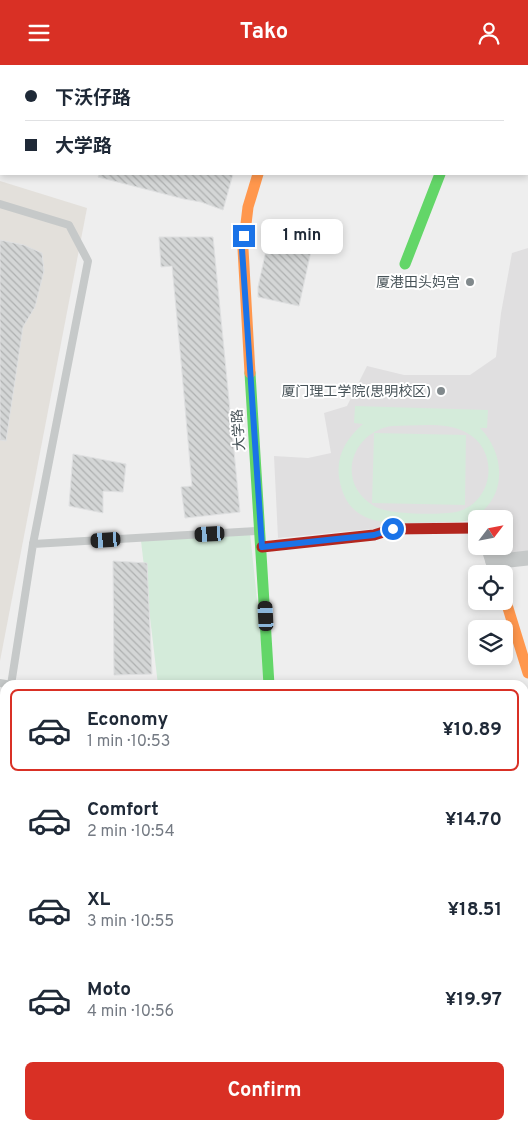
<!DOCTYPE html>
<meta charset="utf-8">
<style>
body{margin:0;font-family:Overpass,"Noto Sans SC",sans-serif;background:#f6f6f7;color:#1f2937;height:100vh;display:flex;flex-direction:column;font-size:19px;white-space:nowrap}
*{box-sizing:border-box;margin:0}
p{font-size:16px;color:#747a83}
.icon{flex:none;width:28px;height:28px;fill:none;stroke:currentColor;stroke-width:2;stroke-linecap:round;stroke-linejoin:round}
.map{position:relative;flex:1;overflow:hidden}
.details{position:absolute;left:0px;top:615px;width:529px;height:450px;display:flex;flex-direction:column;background:#fff;border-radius:15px 15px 0 0;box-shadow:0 2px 8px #0003}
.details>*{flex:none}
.top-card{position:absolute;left:0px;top:0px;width:529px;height:110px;box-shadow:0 2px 8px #0003;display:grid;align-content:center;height:110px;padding:0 25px;background:#fff}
.needle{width:32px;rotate:58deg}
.buttons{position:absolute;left:468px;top:445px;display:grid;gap:10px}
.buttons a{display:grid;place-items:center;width:45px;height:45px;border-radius:8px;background:#fff;box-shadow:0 2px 8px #0003;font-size:25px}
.end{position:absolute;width:22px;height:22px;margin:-11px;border:6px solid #1a73e8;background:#fff;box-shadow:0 0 0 2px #fff}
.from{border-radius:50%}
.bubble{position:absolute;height:35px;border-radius:8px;background:#fff;box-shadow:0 2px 8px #0003;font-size:16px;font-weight:700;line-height:35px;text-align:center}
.car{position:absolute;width:15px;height:30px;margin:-15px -8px;border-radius:6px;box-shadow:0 0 4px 1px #0007;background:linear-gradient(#222 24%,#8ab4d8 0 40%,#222 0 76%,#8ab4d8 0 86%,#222 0)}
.top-card b{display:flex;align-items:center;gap:18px;height:48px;font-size:19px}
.top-card b+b{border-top:1px solid #e0e1e3}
.top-card i{width:12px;height:12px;background:#1f2937}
ul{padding:9px 0 0;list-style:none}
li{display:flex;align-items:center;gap:15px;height:82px;margin:0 10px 8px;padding:0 15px;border:2px solid transparent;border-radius:8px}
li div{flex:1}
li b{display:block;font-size:19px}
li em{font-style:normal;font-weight:700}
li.current{border-color:#d93025}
li>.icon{width:45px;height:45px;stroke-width:1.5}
.button{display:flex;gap:10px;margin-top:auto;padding:10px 25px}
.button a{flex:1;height:58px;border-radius:8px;background:#d93025;color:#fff;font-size:20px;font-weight:700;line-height:58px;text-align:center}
header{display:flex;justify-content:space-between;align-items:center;height:65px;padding:0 25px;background:#d93025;color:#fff;font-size:22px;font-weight:700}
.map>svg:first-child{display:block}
.commercial{fill:#e3e0db}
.education{fill:#e0dfe0}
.green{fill:#d4ebda;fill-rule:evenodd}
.building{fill:url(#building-back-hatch);stroke:#dfe0e1}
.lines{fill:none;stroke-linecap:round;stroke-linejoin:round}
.lane{stroke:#c6c9c9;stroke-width:8}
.street{stroke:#c6c9c9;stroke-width:15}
.fast{stroke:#63d668;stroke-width:11}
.slow{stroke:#ff974d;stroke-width:11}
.jam{stroke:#b3261e;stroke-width:11}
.route{stroke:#1a73e8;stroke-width:6}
.poi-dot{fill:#81898c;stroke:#fff;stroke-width:2}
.labels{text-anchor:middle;stroke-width:4;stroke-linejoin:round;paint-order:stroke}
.poi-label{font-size:14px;fill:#475358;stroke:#fff;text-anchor:end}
.street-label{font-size:14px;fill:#475358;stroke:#fff}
</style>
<header><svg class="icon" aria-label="menu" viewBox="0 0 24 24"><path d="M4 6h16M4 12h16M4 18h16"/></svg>Tako<svg class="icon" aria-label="person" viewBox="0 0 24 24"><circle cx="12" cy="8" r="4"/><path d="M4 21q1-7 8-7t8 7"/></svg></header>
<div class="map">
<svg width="528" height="1065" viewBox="0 0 528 1065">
<defs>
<pattern id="building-back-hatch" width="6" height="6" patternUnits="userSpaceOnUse" patternTransform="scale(1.25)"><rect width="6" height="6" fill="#d4d6d6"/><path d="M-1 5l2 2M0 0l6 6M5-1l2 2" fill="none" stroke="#aeb0b0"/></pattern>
</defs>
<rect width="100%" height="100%" fill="#eee"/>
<polygon class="commercial" points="0,116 87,143 0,596"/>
<g class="education">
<polygon points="528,183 528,490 493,489 491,481 504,481 504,454 476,454 278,473 274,391 308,393 331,388 324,348 347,341 367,301 404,310 470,310 496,292 501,248 512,188"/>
<polygon points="524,1001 528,1001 528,1065 308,1065 308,1060 524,1060"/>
</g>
<g class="green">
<path d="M 355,341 L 488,345 L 487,363 L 480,363 C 506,389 508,435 471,454 C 462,459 444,456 433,457 C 394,458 347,466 339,412 C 336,390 347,373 363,359 L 354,358 ZM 392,361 C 415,361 447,356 467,368 C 500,386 494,438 456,447 C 439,450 388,450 374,441 C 335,418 351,367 392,361 Z"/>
<polygon points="374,368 466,370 465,440 372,438"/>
<polygon points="250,468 266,620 158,620 141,476"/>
</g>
<g class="building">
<polygon points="99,109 233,109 223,145 201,137 184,134 98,112"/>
<polygon points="270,167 313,177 299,241 258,232 258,222"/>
<polygon points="159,172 213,172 240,447 185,453 181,422 192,421 180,285 172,201 161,202"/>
<polygon points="0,175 24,180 42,188 44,206 35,242 23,262 6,376 0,375"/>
<polygon points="73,389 126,399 123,427 103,426 103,448 69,441"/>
<polygon points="113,496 147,498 152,609 114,610"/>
</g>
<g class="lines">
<g class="lane">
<polyline points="0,139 69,160 88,196 33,479"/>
<polyline points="0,618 11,620"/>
<polyline points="11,620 33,479 258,466"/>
<polyline points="0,708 5,666"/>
<polyline points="524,1053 528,1052"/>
<polyline points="344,1062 466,1064 496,1060"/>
</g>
<g class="street">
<polyline points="488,481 497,509"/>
<polyline points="493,497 528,493"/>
</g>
<g class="fast">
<polyline points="405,199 440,109"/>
<polyline points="250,308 269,620"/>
<polyline points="524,973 528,974"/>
<polyline points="284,1060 284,1065"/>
</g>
<g class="slow">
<polyline points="271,0 271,1"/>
<polyline points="489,0 489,1"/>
<polyline points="250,308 243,184 248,142 258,109"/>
<polyline points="504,530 528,608"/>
</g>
<g class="jam">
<polyline points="262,482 374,470 393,464 476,463"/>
<polyline points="0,958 5,959"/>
</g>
</g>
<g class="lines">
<polyline class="route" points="244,171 242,184 262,482 374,470 393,464"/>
</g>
<g class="poi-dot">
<circle cx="470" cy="217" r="5"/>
<circle cx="441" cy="326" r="5"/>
</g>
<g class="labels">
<g class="poi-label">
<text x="460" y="222">厦港田头妈宫</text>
<text x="431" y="331">厦门理工学院(思明校区)</text>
</g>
<g class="street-label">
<text transform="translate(238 365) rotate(-94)" y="5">大学路</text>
</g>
</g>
</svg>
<div class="buttons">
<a><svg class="needle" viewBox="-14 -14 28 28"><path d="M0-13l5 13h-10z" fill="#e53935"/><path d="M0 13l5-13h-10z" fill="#747a83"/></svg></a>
<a><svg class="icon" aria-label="locate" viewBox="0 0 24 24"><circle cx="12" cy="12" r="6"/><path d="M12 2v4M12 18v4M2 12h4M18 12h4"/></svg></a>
<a><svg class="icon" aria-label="layers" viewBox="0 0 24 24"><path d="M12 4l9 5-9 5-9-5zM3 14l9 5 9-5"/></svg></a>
</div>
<i class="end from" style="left:393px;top:464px"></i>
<i class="end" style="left:244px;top:171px"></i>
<div class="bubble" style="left:261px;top:154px;width:82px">1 min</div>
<i class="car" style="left:210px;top:469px;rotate:267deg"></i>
<i class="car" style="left:106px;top:475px;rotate:266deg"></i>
<i class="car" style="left:266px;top:551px;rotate:357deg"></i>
<div class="top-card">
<b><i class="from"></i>下沃仔路</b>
<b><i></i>大学路</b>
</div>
<section class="details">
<ul>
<li class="current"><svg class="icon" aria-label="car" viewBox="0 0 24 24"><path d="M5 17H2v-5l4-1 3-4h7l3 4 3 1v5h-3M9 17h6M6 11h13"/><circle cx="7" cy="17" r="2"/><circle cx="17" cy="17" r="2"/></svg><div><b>Economy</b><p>1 min · 10:53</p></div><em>¥10.89</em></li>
<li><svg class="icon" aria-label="car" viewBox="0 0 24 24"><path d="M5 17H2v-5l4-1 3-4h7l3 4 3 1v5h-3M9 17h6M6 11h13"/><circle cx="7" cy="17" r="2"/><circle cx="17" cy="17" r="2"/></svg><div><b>Comfort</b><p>2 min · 10:54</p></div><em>¥14.70</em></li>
<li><svg class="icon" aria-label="car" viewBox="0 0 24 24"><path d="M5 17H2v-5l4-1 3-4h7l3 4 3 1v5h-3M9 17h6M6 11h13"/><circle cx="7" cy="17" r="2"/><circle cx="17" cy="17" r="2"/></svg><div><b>XL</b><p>3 min · 10:55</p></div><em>¥18.51</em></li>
<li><svg class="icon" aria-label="car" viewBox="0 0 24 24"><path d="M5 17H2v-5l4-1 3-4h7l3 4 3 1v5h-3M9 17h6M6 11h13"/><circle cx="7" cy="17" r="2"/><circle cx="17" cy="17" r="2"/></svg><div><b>Moto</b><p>4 min · 10:56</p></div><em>¥19.97</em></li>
</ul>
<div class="button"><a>Confirm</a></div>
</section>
</div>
